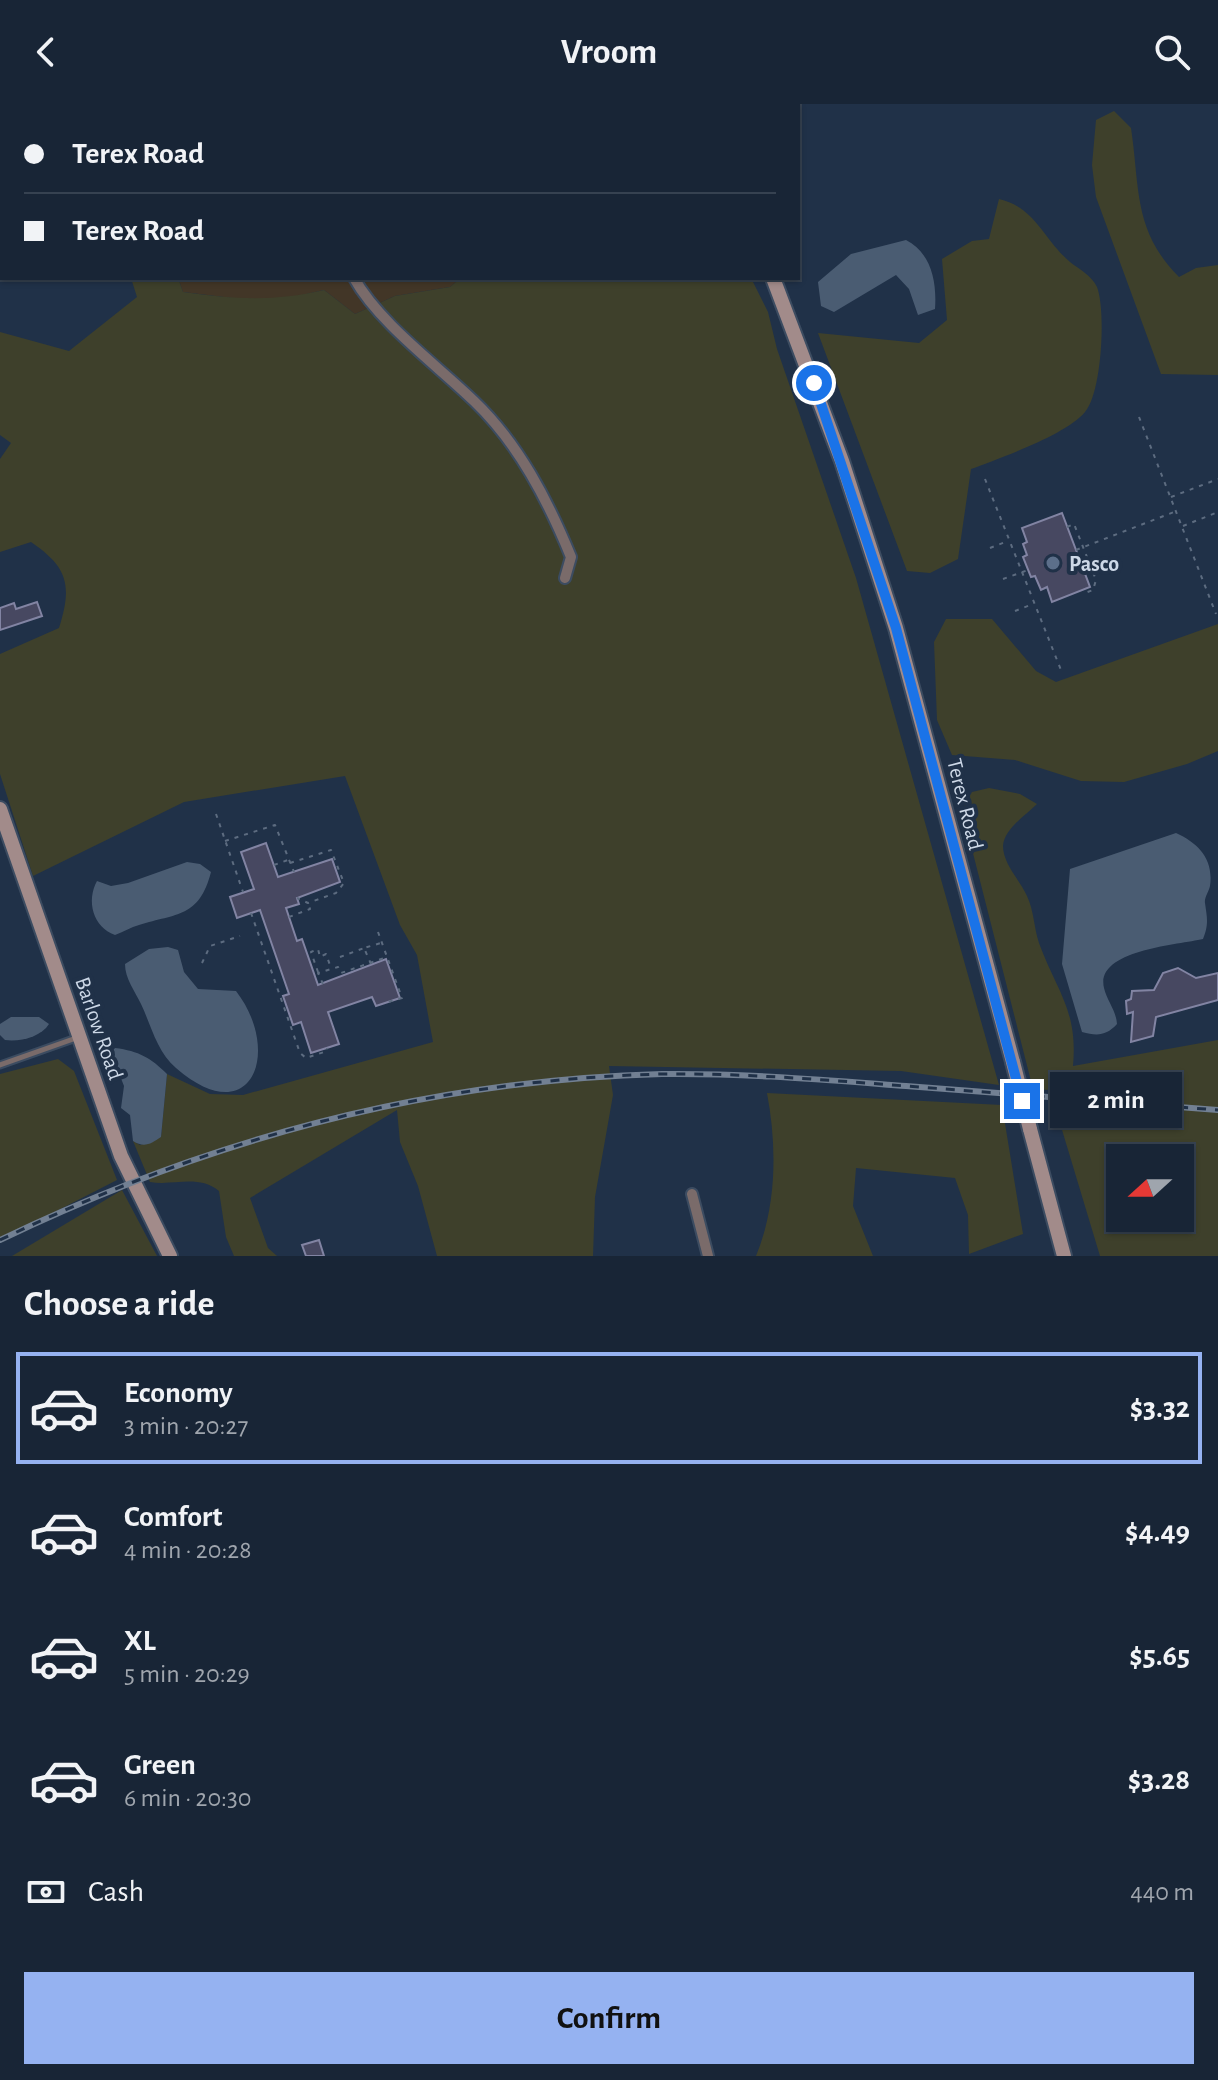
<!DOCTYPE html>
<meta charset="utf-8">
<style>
body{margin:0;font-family:"Alegreya Sans",sans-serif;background:#253142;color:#f1f3f6;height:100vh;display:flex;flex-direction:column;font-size:30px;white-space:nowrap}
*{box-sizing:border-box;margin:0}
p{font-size:26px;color:#9fa5ad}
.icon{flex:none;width:44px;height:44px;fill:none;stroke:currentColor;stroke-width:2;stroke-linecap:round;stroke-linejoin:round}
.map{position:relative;height:1152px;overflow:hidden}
.side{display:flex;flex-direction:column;background:#182536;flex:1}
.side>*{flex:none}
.top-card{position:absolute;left:0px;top:0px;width:800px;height:176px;box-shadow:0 2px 6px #0004,0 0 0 2px #364251;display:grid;align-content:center;height:176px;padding:0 24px;background:#182536}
.needle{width:52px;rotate:249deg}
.tools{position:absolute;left:1106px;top:1040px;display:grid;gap:16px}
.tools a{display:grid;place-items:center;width:88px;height:88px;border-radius:0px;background:#182536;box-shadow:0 2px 6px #0004,0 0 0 2px #364251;font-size:40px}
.end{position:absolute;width:36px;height:36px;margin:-18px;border:10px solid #1a73e8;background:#fff;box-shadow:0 0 0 4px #fff}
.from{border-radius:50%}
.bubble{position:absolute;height:56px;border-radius:0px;background:#182536;box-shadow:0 2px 6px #0004,0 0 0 2px #364251;font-size:26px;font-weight:700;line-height:56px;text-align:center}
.top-card b{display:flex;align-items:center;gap:28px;height:76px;font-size:30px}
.top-card b+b{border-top:2px solid #364251}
.top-card i{width:20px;height:20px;background:#f1f3f6}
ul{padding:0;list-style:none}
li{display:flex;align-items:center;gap:24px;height:112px;margin:0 16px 12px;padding:0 8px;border:4px solid transparent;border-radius:0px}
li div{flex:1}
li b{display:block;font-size:30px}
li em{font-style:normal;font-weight:700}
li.selected{border-color:#95b2f1}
li>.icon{width:72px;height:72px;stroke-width:1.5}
h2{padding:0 24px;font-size:36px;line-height:96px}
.pay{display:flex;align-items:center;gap:20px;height:88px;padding:0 24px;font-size:30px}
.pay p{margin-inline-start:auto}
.action{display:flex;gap:16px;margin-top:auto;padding:16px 24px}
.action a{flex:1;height:92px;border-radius:0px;background:#95b2f1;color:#111;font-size:32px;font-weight:700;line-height:92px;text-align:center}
header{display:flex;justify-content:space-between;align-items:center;height:104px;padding:0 24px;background:#182536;font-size:36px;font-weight:700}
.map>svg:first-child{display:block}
.industrial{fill:#423627}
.green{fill:#3e402b;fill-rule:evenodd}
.water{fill:#4a5c72}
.building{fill:#474861;stroke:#8284a3;stroke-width:2}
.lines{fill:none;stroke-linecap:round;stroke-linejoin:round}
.lane-casing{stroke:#3c4c61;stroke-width:9}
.street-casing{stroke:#3c4c61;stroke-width:14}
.secondary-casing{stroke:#3c4c61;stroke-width:18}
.path{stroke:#5d6c80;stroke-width:2;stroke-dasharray:4 6;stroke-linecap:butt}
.lane{stroke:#7a6b6a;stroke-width:5}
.street{stroke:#7a6b6a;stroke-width:10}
.secondary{stroke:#a28b8a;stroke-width:14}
.rail-casing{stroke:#728093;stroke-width:6}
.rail{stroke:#203148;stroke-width:3;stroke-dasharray:9;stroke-linecap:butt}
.secondary-bridge-casing{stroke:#3c4c61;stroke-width:18;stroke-linecap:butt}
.secondary-bridge{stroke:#a28b8a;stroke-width:14}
.route{stroke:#1a73e8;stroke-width:10}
.service-dot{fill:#5c6f8a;stroke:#203148;stroke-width:3}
.labels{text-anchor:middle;stroke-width:8;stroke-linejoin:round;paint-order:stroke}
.poi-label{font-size:22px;font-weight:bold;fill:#cdd8e7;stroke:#203148;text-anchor:start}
.street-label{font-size:22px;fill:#cdd8e7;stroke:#203148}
</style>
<header><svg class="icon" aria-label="back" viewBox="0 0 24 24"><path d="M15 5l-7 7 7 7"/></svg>Vroom<svg class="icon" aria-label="search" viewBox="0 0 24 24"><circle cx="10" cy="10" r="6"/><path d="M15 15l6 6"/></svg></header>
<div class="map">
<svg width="1218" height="1152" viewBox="0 0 1218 1152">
<rect width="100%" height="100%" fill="#203148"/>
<g class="industrial">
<polygon points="133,0 398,0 399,2 133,2"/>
<polygon points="178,174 461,174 450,183 395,192 355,210 324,186 289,194 248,196 183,188"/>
</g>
<g class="green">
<polygon points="0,0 129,0 2,2 0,119"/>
<path d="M 1114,7 L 1131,24 C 1140,84 1133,127 1179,173 L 1196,164 L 1218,161 L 1218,271 L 1161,270 L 1096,93 L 1092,61 L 1096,16 Z"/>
<path d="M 999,95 C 1035,103 1044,136 1070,158 C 1079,165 1092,172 1097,183 C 1106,206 1102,289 1085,308 C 1066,331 1000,354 971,365 L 958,455 L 930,469 L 907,467 L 818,229 L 919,239 L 947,216 L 942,155 L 972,137 L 989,135 Z"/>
<path d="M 131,174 L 178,174 L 183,188 C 235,195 273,198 324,186 L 355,210 L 395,192 L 450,183 L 461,174 L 751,174 L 768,208 L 777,245 L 856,474 L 999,981 L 901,967 L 609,962 L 613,991 L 595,1093 L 593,1152 L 437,1152 L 418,1082 L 400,1038 L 397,1006 L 250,1094 L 268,1144 L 277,1152 L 234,1152 L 226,1133 L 219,1087 C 198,1070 174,1082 150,1078 L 133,1037 L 140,1041 L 161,1033 L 167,970 L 210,990 L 243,991 L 433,938 L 417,851 L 400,821 L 345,672 L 184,698 L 33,772 L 0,670 L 0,550 L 59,524 C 72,482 69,464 31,438 L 0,448 L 0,355 L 11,339 L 0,331 L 0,228 L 69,247 L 137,193 Z"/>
<polygon points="946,515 992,515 1036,567 1056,578 1218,520 1218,647 1187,660 1124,678 1081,677 1015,656 952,651 937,616 934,538"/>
<path d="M 989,684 L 1020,690 L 1037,700 C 1026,711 1004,725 1003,742 C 1003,760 1020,776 1027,792 C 1034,807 1034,824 1039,839 C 1057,888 1078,906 1073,962 L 1218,936 L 1218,1152 L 1100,1152 L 1050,986 L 1033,985 L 962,706 L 972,688 ZM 1120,1054 L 1180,1054 L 1180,1114 L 1120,1114 Z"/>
<polygon points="58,955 74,967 117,1076 0,1136 0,970"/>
<path d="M 767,989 L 1002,1001 L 1023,1130 L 969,1150 L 968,1111 L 955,1074 L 856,1064 L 853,1102 L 873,1152 L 756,1152 C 777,1101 777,1042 767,989 Z"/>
<polygon points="122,1086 157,1152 12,1152"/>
</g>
<g class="water">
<path d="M 906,136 C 931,149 937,177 935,205 L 918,211 L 909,185 L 896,171 L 834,208 L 821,202 L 818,178 L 851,150 Z"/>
<path d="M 1176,729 C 1198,739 1214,755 1210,782 C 1209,787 1204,794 1205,799 C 1207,814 1209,820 1203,835 C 1177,841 1095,846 1104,884 C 1107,897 1116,906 1117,920 C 1106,932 1097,932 1082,928 L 1062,860 L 1070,765 Z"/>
<path d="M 187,758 L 200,760 L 211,768 C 199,814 177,809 139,821 C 131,823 123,828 115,831 C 93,823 86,797 97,777 L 111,782 L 128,779 Z"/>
<path d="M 168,843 L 178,846 L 184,868 L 198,885 L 236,887 C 283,948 251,1029 176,964 C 157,948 151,921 141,900 C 135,887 125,875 125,860 L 149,845 Z"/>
<path d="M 11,913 L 39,913 L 49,920 C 41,933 20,938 5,936 L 0,931 L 0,920 Z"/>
<path d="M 115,944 C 139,947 151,954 167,970 L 161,1033 C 151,1040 144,1044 133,1037 L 130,1011 L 121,1004 L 124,982 L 111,949 Z"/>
</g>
<g class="building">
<polygon points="1062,409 1090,483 1052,498 1047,483 1041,486 1035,472 1031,473 1023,453 1027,451 1023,440 1027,438 1022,424"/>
<polygon points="37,498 42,512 0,526 0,504 14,499 16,505"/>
<polygon points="266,739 278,773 332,755 340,778 297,794 299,800 286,804 297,837 302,835 318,881 386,855 400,894 376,902 372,893 328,908 339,940 311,949 301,918 293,921 283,892 289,890 260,806 237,814 230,793 254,785 241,748"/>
<polygon points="1178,864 1196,874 1218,869 1218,896 1156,913 1153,932 1131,938 1133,908 1127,910 1126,897 1131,895 1132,887 1154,886 1163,869"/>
<polygon points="319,1136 324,1152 306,1152 302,1141"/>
</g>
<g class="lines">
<g class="lane-casing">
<polyline id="lane" points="0,961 79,933"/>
</g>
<g class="street-casing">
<g id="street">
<polyline points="285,0 286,2"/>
<path d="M 354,174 C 379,219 437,261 474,297 C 519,340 548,397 571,453 L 565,474"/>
<polyline points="692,1090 708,1152"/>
</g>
</g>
<g class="secondary-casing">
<g id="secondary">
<polyline points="690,0 691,2"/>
<polyline points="706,0 707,2"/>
<polyline points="773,174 842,357 896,524 1013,958"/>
<polyline points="0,705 121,1052 170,1152"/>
<polyline points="1030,1025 1064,1152"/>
</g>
</g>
<g class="path">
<polyline points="1139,313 1216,510"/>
<polyline points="985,375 1061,566"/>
<polyline points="1171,393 1218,375"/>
<polyline points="1183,422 1218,408"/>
<polyline points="1067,423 1074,420 1096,476 1093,486 1085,489 1084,486"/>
<polyline points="990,444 1008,437"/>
<polyline points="1076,446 1174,408"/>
<polyline points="1003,475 1028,466"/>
<polyline points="1015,507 1033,500"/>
<polyline points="216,710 243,788"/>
<polyline points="225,737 275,721 294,768"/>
<polyline points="290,759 331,746 344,779 336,789 308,799 297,794"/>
<polyline points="274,761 288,756"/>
<polyline points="251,809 300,949 306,954 327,947 327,944"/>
<polyline points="289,813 310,805 309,801"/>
<polyline points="378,828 402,894 388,898"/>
<polyline points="340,853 364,844"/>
<polyline points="202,859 210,842 240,832"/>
<polyline points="371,860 364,844 381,839"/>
<polyline points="318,868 311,848 318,845 320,853 326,850 331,864"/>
<polyline points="323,880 318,869 338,863 341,869 387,853"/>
</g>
<use href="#lane" class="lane"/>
<use href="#street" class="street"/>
<use href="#secondary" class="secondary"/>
<g class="rail-casing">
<path id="rail" d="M 0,1136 C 209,1035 429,976 662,970 C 744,969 825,976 906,982 C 1010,990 1114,998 1218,1006"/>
</g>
<use href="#rail" class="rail"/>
<g class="secondary-bridge-casing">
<polyline id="secondary-bridge" points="1013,958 1030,1025"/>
</g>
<use href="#secondary-bridge" class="secondary-bridge"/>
</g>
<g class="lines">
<polyline class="route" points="814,279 896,524 1022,997"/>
</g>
<circle class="service-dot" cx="1053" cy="459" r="8"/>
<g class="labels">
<g class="poi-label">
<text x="1069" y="467">Pasco</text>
</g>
<g class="street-label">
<text transform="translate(966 700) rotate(76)" y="8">Terex Road</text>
<text transform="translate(100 924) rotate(71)" y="8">Barlow Road</text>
</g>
</g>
</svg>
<div class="tools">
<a><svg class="needle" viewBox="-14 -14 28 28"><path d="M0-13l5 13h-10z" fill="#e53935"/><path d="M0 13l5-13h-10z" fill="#9fa5ad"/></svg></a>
</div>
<i class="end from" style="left:814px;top:279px"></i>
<i class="end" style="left:1022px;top:997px"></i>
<div class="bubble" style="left:1050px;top:968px;width:132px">2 min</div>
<div class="top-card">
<b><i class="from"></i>Terex Road</b>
<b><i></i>Terex Road</b>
</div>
</div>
<section class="side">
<h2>Choose a ride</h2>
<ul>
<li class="selected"><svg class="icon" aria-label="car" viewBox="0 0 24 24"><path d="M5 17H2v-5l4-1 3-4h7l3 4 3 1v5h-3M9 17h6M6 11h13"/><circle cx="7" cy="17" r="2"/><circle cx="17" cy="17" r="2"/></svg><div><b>Economy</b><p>3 min · 20:27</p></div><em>$3.32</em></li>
<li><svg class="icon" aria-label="car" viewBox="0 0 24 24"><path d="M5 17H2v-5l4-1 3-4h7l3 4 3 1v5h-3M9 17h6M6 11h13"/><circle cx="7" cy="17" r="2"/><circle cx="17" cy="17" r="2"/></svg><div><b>Comfort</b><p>4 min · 20:28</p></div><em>$4.49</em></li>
<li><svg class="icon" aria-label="car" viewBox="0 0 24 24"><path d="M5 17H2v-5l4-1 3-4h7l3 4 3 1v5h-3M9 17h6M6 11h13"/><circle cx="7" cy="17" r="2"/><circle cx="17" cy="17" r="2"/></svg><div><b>XL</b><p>5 min · 20:29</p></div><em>$5.65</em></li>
<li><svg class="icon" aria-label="car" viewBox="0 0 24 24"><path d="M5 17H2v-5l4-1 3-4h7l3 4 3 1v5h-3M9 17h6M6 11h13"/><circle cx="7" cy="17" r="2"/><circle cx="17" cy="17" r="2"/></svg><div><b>Green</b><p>6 min · 20:30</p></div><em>$3.28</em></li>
</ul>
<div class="pay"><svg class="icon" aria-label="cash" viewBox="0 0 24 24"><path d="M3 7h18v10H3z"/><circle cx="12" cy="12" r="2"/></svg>Cash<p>440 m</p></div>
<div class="action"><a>Confirm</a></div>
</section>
